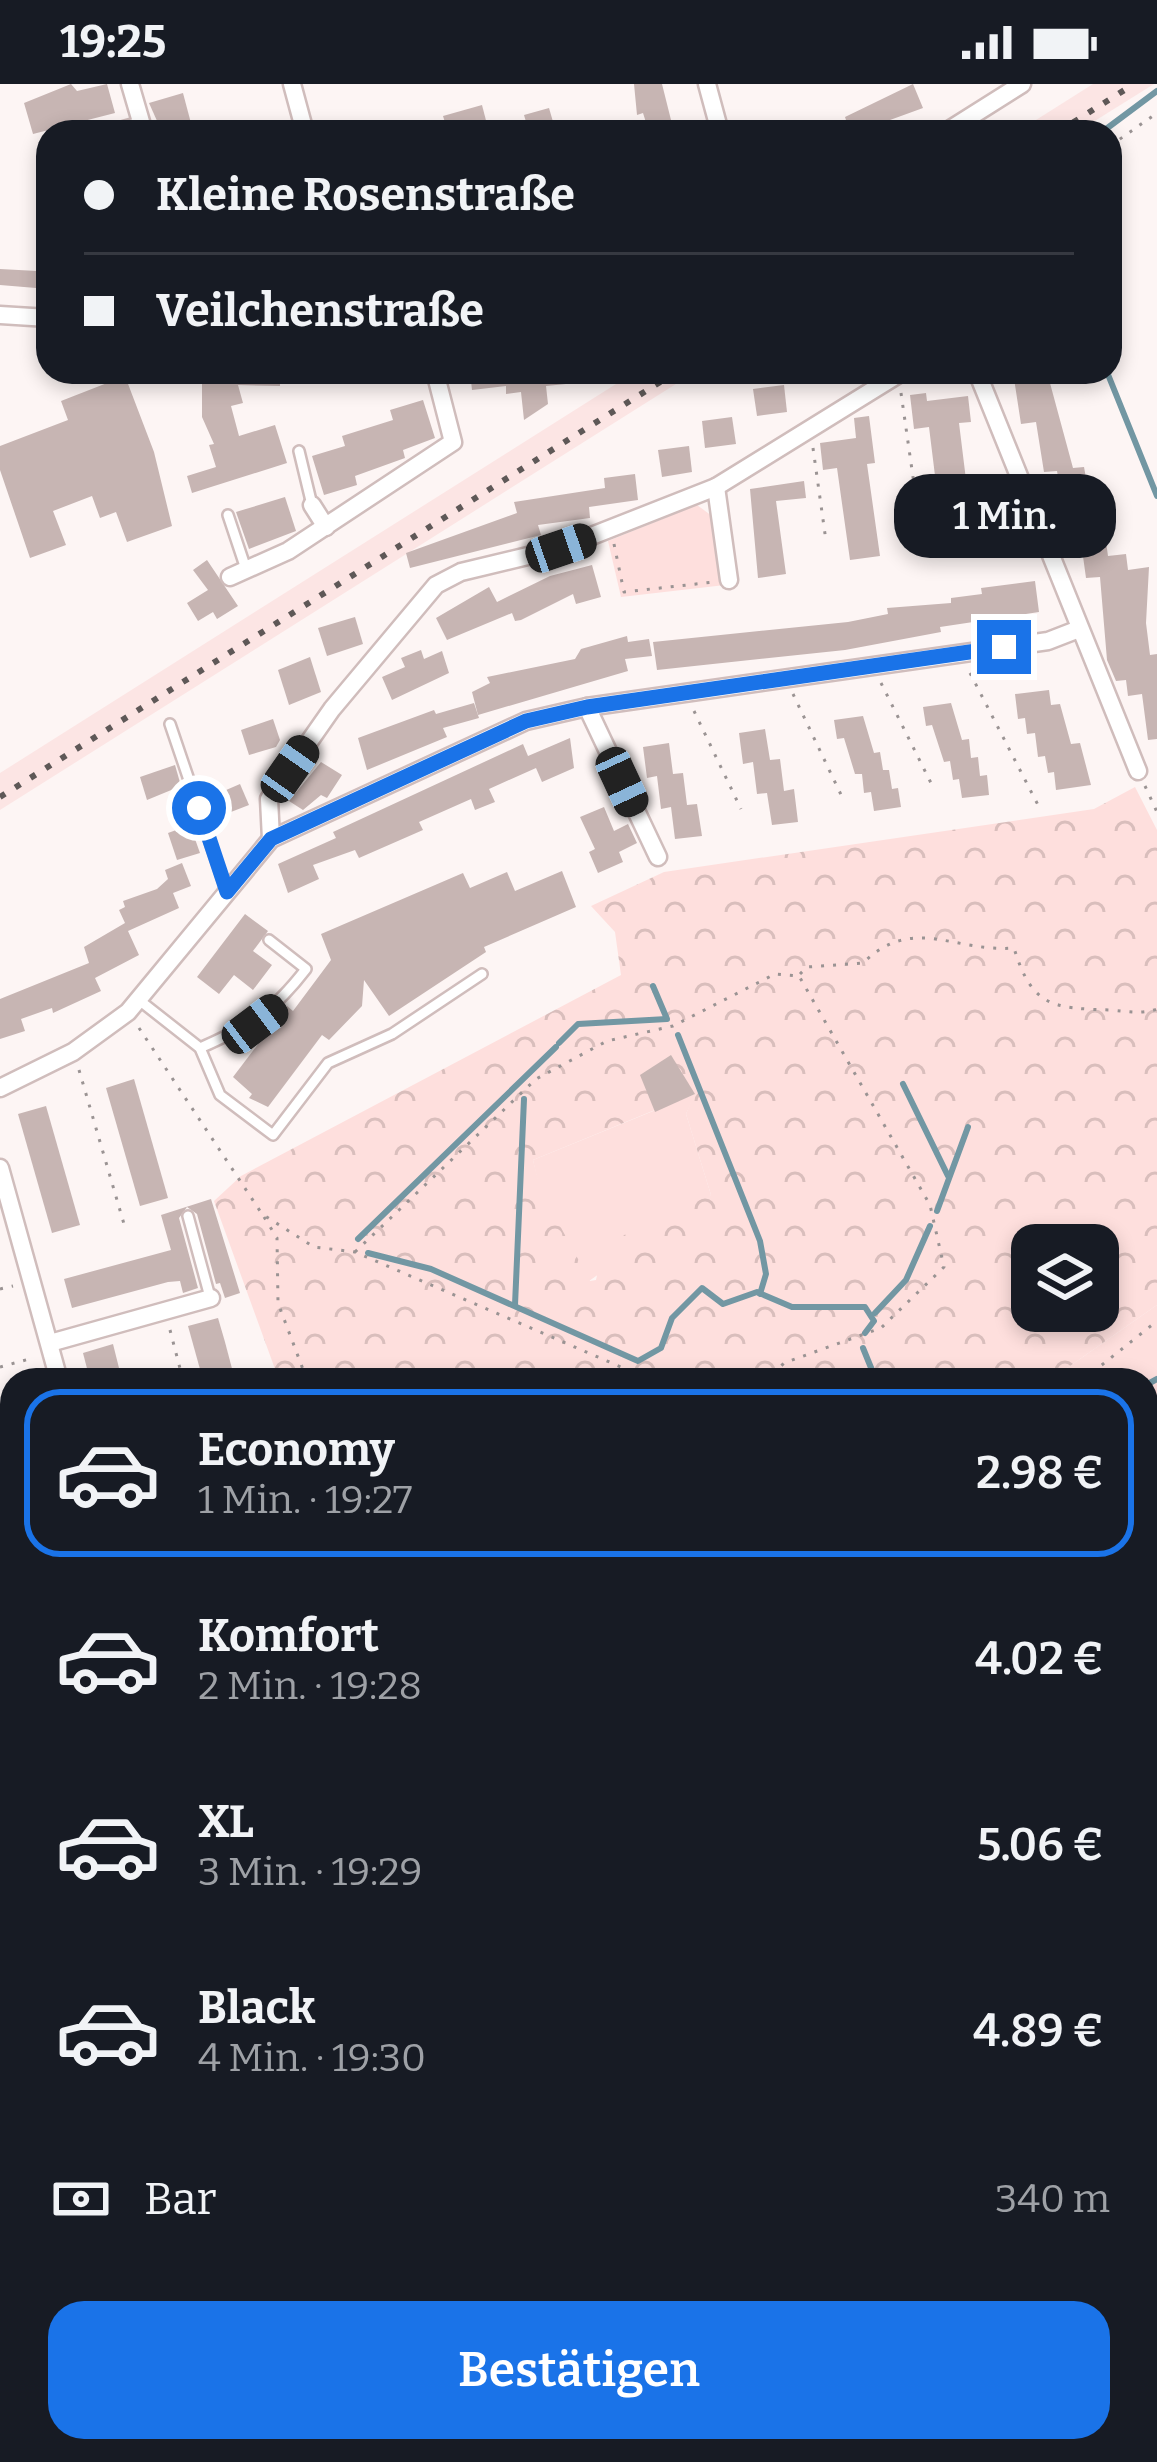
<!DOCTYPE html>
<html lang="de">
<meta charset="utf-8">
<style>
body{margin:0;font-family:Bitter,serif;background:#242831;color:#f1f3f6;height:100vh;display:flex;flex-direction:column;font-size:45px;white-space:nowrap}
*{box-sizing:border-box;margin:0}
p{font-size:39px;color:#9ea1a6}
.icon{flex:none;width:66px;height:66px;fill:none;stroke:currentColor;stroke-width:2;stroke-linecap:round;stroke-linejoin:round}
.map{position:relative;flex:1;overflow:hidden}
.drawer{position:absolute;left:0px;top:1284px;width:1158px;height:1095px;display:flex;flex-direction:column;background:#171b24;border-radius:36px 36px 0 0;box-shadow:0 6px 18px #0003}
.drawer>*{flex:none}
.banner{position:absolute;left:36px;top:36px;width:1086px;height:264px;border-radius:36px;box-shadow:0 6px 18px #0003;display:grid;align-content:center;height:264px;padding:0 48px;background:#171b24}
.tools{position:absolute;left:1011px;top:1140px;display:grid;gap:24px}
.tools a{display:grid;place-items:center;width:108px;height:108px;border-radius:24px;background:#171b24;box-shadow:0 6px 18px #0003;font-size:60px}
.end{position:absolute;width:54px;height:54px;margin:-27px;border:15px solid #1a73e8;background:#fff;box-shadow:0 0 0 6px #fff}
.from{border-radius:50%}
.bubble{position:absolute;height:84px;border-radius:36px;background:#171b24;box-shadow:0 6px 18px #0003;font-size:39px;font-weight:600;line-height:84px;text-align:center}
.car{position:absolute;width:36px;height:72px;margin:-36px -18px;border-radius:15px;box-shadow:0 0 9px 3px #0007;background:linear-gradient(#222 24%,#8ab4d8 0 40%,#222 0 76%,#8ab4d8 0 86%,#222 0)}
.banner b{display:flex;align-items:center;gap:42px;height:114px;font-size:45px}
.banner b+b{border-top:3px solid #363941}
.banner i{width:30px;height:30px;background:#f1f3f6}
ul{padding:21px 0 0;list-style:none}
li{display:flex;align-items:center;gap:36px;height:168px;margin:0 24px 18px;padding:0 24px;border:6px solid transparent;border-radius:36px}
li div{flex:1}
li b{display:block;font-size:45px}
li em{font-style:normal;font-weight:600}
li.selected{border-color:#1a73e8}
li>.icon{width:108px;height:108px;stroke-width:1.5}
.pay{display:flex;align-items:center;gap:30px;height:132px;padding:0 48px;font-size:45px}
.pay p{margin-inline-start:auto}
.primary-button{display:flex;gap:24px;margin-top:auto;padding:24px 48px}
.primary-button a{flex:1;height:138px;border-radius:36px;background:#1a73e8;color:#fff;font-size:48px;font-weight:600;line-height:138px;text-align:center}
.status{display:flex;justify-content:space-between;align-items:center;height:84px;padding:0 60px;background:#171b24;direction:ltr}
.status svg{height:33px;fill:currentColor}
.map>svg:first-child{display:block}
.built{fill:#fce5e4}
.green{fill:#fedfdd}
.forest{fill:url(#forest-crowns);fill-rule:evenodd}
.lines{fill:none;stroke-linecap:round;stroke-linejoin:round}
.stream{stroke:#7297a3;stroke-width:6}
.building{fill:#c7b5b3}
.lane-casing{stroke:#d0bdbc;stroke-width:14}
.street-casing{stroke:#d0bdbc;stroke-width:21}
.path{stroke:#9a9393;stroke-width:3;stroke-dasharray:3 9;stroke-linecap:butt}
.lane{stroke:#fff;stroke-width:9}
.street{stroke:#fff;stroke-width:16}
.rail{stroke:#5e5857;stroke-width:6;stroke-dasharray:6 12;stroke-linecap:butt}
.route{stroke:#1a73e8;stroke-width:15}
</style>
<div class="status"><b>19:25</b><svg viewBox="0 0 49 12"><path d="M0 12V9h3v3zM5 12V6h3v6zM10 12V3h3v9zM15 12V0h3v12zM26 1h20v11H26zM47 4h2v5h-2z"/></svg></div>
<div class="map">
<svg width="1157" height="2378" viewBox="0 0 1157 2378">
<defs>
<pattern id="forest-crowns" width="20" height="18" patternUnits="userSpaceOnUse" patternTransform="scale(3)"><rect width="20" height="18" fill="#fedfdd"/><path d="M2 6a3 3 0 1 1 6 0M12 15a3 3 0 1 1 6 0" fill="none" stroke="#d9bebc"/></pattern>
</defs>
<rect width="100%" height="100%" fill="#fdf5f4"/>
<g class="built">
<polygon points="1093,0 1154,0 1077,48 1017,48"/>
<polygon points="635,288 695,288 0,726 0,689"/>
<polygon points="12,1959 12,2364 0,2330 0,1969"/>
</g>
<g class="green">
<polygon points="697,421 716,435 725,501 621,513 608,457"/>
<polygon points="695,1010 686,1030 711,1111 589,1197 540,1107 533,1076"/>
<polygon points="1157,1221 1157,1333 1146,1341 1146,1296 1050,1296"/>
<polygon points="12,1860 12,1959 0,1969 0,1868"/>
</g>
<path class="forest" d="M 1135,703 L 1157,746 L 1157,1221 L 1050,1296 L 279,1296 L 214,1117 L 241,1092 L 621,891 L 615,848 L 591,822 L 664,788 L 1094,725 ZM 694,1010 L 686,1030 L 711,1111 C 666,1131 606,1142 596,1196 L 590,1197 L 541,1107 L 533,1076 ZM 1032,1161 L 1098,1161 L 1098,1227 L 1032,1227 Z"/>
<g class="lines">
<g class="stream">
<polyline points="1102,48 1157,7"/>
<polyline points="1107,288 1157,412"/>
<polyline points="678,951 760,1157 766,1190 760,1210"/>
<polyline points="559,959 578,940 667,935 653,902"/>
<polyline points="903,1000 948,1092"/>
<polyline points="937,1127 968,1043"/>
<polyline points="358,1155 556,963"/>
<polyline points="368,1169 431,1185 638,1277 661,1264 672,1234 702,1204 723,1220 757,1208 792,1223 865,1223 874,1237 865,1249"/>
<polyline points="515,1221 524,1015"/>
<polyline points="875,1229 906,1196 930,1142"/>
<polyline points="863,1264 876,1296"/>
<polyline points="1146,1301 1157,1295"/>
<polyline points="0,1932 12,1921"/>
</g>
</g>
<g class="building">
<polygon points="71,0 77,7 107,0 115,29 33,50 24,19"/>
<polygon points="634,0 662,0 674,48 649,48 643,29 637,31"/>
<polygon points="913,0 923,24 879,40 881,48 850,48 845,33"/>
<polygon points="183,9 192,43 162,48 149,19"/>
<polygon points="482,21 489,48 448,48 443,32"/>
<polygon points="549,24 556,48 529,48 524,31"/>
<polygon points="0,185 37,187 36,204 0,201"/>
<polygon points="202,288 280,288 280,302 238,301 243,319 231,322 239,352 275,341 287,379 192,409 187,392 216,383 209,361 214,360 202,333"/>
<polygon points="470,288 586,288 586,298 546,302 548,320 524,336 521,308 506,310 506,302 472,306"/>
<polygon points="1013,288 1047,288 1073,384 1084,383 1094,438 1103,436 1108,472 1126,470 1128,486 1149,483 1146,539 1150,571 1157,570 1157,655 1148,656 1142,610 1128,612 1126,596 1116,597 1107,576 1100,493 1086,494 1081,458 1070,460 1057,387 1044,388 1036,338 1021,340"/>
<polygon points="125,292 154,368 172,442 127,458 116,428 100,434 92,412 53,427 66,461 30,474 0,386 0,362 68,336 61,317"/>
<polygon points="784,301 787,328 757,332 753,305"/>
<polygon points="926,309 927,317 968,312 971,338 959,339 968,412 976,411 983,463 953,467 947,414 938,416 929,343 914,345 910,311"/>
<polygon points="423,316 435,354 403,366 405,374 355,392 357,401 324,411 312,372 345,362 342,352 393,336 390,326"/>
<polygon points="869,332 875,379 867,380 880,472 850,476 837,384 823,386 820,359 856,354 854,334"/>
<polygon points="732,333 736,360 705,364 702,337"/>
<polygon points="689,362 692,388 662,393 658,366"/>
<polygon points="635,390 638,416 589,423 590,434 538,441 541,451 410,484 406,469 517,429 514,418 605,404 604,394"/>
<polygon points="804,397 806,414 776,417 786,490 758,494 750,405"/>
<polygon points="285,413 296,447 249,465 236,428"/>
<polygon points="207,476 238,522 217,535 213,528 198,537 187,519 208,506 193,486"/>
<polygon points="592,481 601,513 576,520 573,510 521,536 515,537 512,529 447,556 436,534 489,503 497,518 550,492"/>
<polygon points="1035,497 1039,528 940,543 941,548 845,566 657,586 653,558 848,538 888,530 887,524 951,519 951,514 982,510 981,504"/>
<polygon points="355,533 363,560 327,572 318,544"/>
<polygon points="627,552 628,558 649,555 652,572 625,575 628,587 478,631 472,608 490,599 487,593 575,575 581,565"/>
<polygon points="421,566 424,575 442,567 449,589 392,616 382,593 405,583 401,574"/>
<polygon points="310,573 321,608 289,621 278,586"/>
<polygon points="1049,606 1051,621 1060,620 1071,660 1080,659 1091,701 1056,706 1054,688 1048,689 1045,672 1038,673 1035,649 1027,650 1025,634 1018,635 1015,610"/>
<polygon points="474,619 479,634 443,644 447,653 367,686 358,654 434,626 436,630"/>
<polygon points="951,619 962,656 969,655 971,674 978,673 980,692 987,691 989,711 962,714 959,695 953,696 950,677 944,678 932,641 926,642 923,623"/>
<polygon points="863,632 874,669 880,668 883,686 889,686 892,705 898,704 901,723 874,727 871,708 864,709 862,690 855,690 844,654 837,655 834,636"/>
<polygon points="273,635 280,656 276,663 249,671 241,646"/>
<polygon points="765,645 770,676 780,675 784,707 794,705 798,738 772,741 767,709 757,710 753,678 743,680 739,649"/>
<polygon points="570,654 574,684 542,698 536,684 489,705 495,718 475,726 471,715 419,738 423,746 359,774 355,766 313,781 319,795 288,809 278,780 336,754 333,748 523,660 528,672"/>
<polygon points="669,659 673,690 683,689 687,721 697,720 702,752 675,755 671,723 661,725 657,692 647,694 643,663"/>
<polygon points="321,678 342,691 327,714 321,711 303,726 289,717"/>
<polygon points="175,681 181,702 147,716 140,693"/>
<polygon points="240,700 249,721 218,733 210,713"/>
<polygon points="604,723 614,747 628,740 637,759 619,768 623,778 598,789 589,768 595,765 580,733"/>
<polygon points="190,741 200,769 177,776 168,749"/>
<polygon points="182,779 191,802 173,809 179,824 128,847 139,871 95,894 101,907 53,929 52,924 21,935 25,947 0,955 0,915 89,879 84,863 125,839 119,826 125,823 123,817 157,805 168,795 165,786"/>
<polygon points="562,787 576,823 484,863 486,868 389,932 364,896 362,922 329,956 322,951 268,1023 249,1014 252,1010 233,993 287,922 293,927 331,876 321,850 463,789 470,804 507,788 515,807"/>
<polygon points="245,830 268,847 253,867 272,881 253,906 234,891 219,910 197,893"/>
<polygon points="671,971 695,1010 655,1028 640,991"/>
<polygon points="134,995 168,1114 140,1122 106,1004"/>
<polygon points="46,1022 80,1141 52,1149 18,1030"/>
<polygon points="211,1115 240,1209 225,1214 220,1199 216,1200 197,1130 187,1123 179,1134 198,1204 183,1209 180,1197 168,1198 72,1224 64,1195 171,1166 161,1131"/>
<polygon points="218,1234 225,1258 235,1296 203,1296 188,1242"/>
<polygon points="113,1260 122,1296 90,1296 83,1269"/>
</g>
<g class="lines">
<g class="lane-casing">
<g id="lane">
<polyline points="104,48 139,38"/>
<polyline points="299,367 312,421"/>
<polyline points="228,431 246,485"/>
<polyline points="170,640 227,808"/>
<polyline points="139,916 200,964 220,1011 273,1051 328,979 392,950 482,890"/>
<path d="M 200,964 C 250,942 272,929 306,885 L 269,856"/>
<polyline points="188,1132 210,1213"/>
<polyline points="0,2180 12,2175"/>
<polyline points="0,2340 13,2378"/>
</g>
</g>
<g class="street-casing">
<g id="street">
<polyline points="130,0 144,48"/>
<polyline points="292,0 305,48"/>
<polyline points="707,0 720,48"/>
<polyline points="946,48 1022,0"/>
<polyline points="0,231 48,234"/>
<polyline points="977,288 1138,687"/>
<polyline points="716,403 729,496"/>
<polyline points="312,421 326,443"/>
<polyline points="230,493 288,467 453,358 435,288"/>
<polyline points="587,623 658,773"/>
<polyline points="271,755 269,715 332,625 436,501 461,488 561,464 716,403 902,288"/>
<polyline points="0,1004 73,968 128,928 271,755 526,637 587,623 1048,557 1079,545"/>
<polyline points="0,1084 59,1296"/>
<polyline points="50,1259 211,1214"/>
<polyline points="0,1723 12,1712"/>
<polyline points="356,2367 361,2378"/>
<polyline points="134,2378 167,2367"/>
</g>
</g>
<g class="path">
<polyline points="1110,62 1157,29"/>
<polyline points="901,309 922,456"/>
<polyline points="813,364 826,457"/>
<polyline points="614,460 624,508 714,498"/>
<polyline points="970,589 1038,721"/>
<polyline points="881,599 934,705"/>
<polyline points="793,610 844,717"/>
<polyline points="694,627 741,725"/>
<polyline points="1145,702 1157,728"/>
<path d="M 800,890 L 807,883 L 863,879 C 913,830 955,869 1014,864 C 1032,923 1052,924 1109,926 C 1128,927 1139,931 1157,925"/>
<polyline points="139,944 262,1130 314,1163 355,1168 651,1296"/>
<polyline points="79,986 124,1140"/>
<polyline points="264,1133 277,1154 278,1219 307,1296"/>
<polyline points="355,1168 536,995 607,957 673,942 775,890 799,892 930,1121 944,1183 881,1244 784,1279 767,1296"/>
<polyline points="0,1205 13,1202"/>
<polyline points="170,1246 183,1296"/>
<polyline points="0,1283 33,1274"/>
<polyline points="1083,1296 1157,1237"/>
<polyline points="0,1362 12,1359"/>
<polyline points="0,1441 12,1438"/>
<polyline points="0,1547 12,1544"/>
<polyline points="0,1890 12,1882"/>
<polyline points="0,2001 12,1995"/>
</g>
<use href="#lane" class="lane"/>
<use href="#street" class="street"/>
<g class="rail">
<polyline points="1058,48 1134,0"/>
<polyline points="0,713 676,288"/>
</g>
</g>
<g class="lines">
<polyline class="route" points="199,724 227,808 271,755 526,637 587,623 1004,563"/>
</g>
</svg>
<div class="tools">
<a><svg class="icon" aria-label="layers" viewBox="0 0 24 24"><path d="M12 4l9 5-9 5-9-5zM3 14l9 5 9-5"/></svg></a>
</div>
<i class="end from" style="left:199px;top:724px"></i>
<i class="end" style="left:1004px;top:563px"></i>
<div class="bubble" style="left:894px;top:390px;width:222px">1 Min.</div>
<i class="car" style="left:561px;top:464px;rotate:71deg"></i>
<i class="car" style="left:290px;top:685px;rotate:35deg"></i>
<i class="car" style="left:622px;top:698px;rotate:155deg"></i>
<i class="car" style="left:255px;top:940px;rotate:53deg"></i>
<div class="banner">
<b><i class="from"></i>Kleine Rosenstraße</b>
<b><i></i>Veilchenstraße</b>
</div>
<section class="drawer">
<ul>
<li class="selected"><svg class="icon" aria-label="car" viewBox="0 0 24 24"><path d="M5 17H2v-5l4-1 3-4h7l3 4 3 1v5h-3M9 17h6M6 11h13"/><circle cx="7" cy="17" r="2"/><circle cx="17" cy="17" r="2"/></svg><div><b>Economy</b><p>1 Min. · 19:27</p></div><em>2.98 €</em></li>
<li><svg class="icon" aria-label="car" viewBox="0 0 24 24"><path d="M5 17H2v-5l4-1 3-4h7l3 4 3 1v5h-3M9 17h6M6 11h13"/><circle cx="7" cy="17" r="2"/><circle cx="17" cy="17" r="2"/></svg><div><b>Komfort</b><p>2 Min. · 19:28</p></div><em>4.02 €</em></li>
<li><svg class="icon" aria-label="car" viewBox="0 0 24 24"><path d="M5 17H2v-5l4-1 3-4h7l3 4 3 1v5h-3M9 17h6M6 11h13"/><circle cx="7" cy="17" r="2"/><circle cx="17" cy="17" r="2"/></svg><div><b>XL</b><p>3 Min. · 19:29</p></div><em>5.06 €</em></li>
<li><svg class="icon" aria-label="car" viewBox="0 0 24 24"><path d="M5 17H2v-5l4-1 3-4h7l3 4 3 1v5h-3M9 17h6M6 11h13"/><circle cx="7" cy="17" r="2"/><circle cx="17" cy="17" r="2"/></svg><div><b>Black</b><p>4 Min. · 19:30</p></div><em>4.89 €</em></li>
</ul>
<div class="pay"><svg class="icon" aria-label="cash" viewBox="0 0 24 24"><path d="M3 7h18v10H3z"/><circle cx="12" cy="12" r="2"/></svg>Bar<p>340 m</p></div>
<div class="primary-button"><a>Bestätigen</a></div>
</section>
</div>
